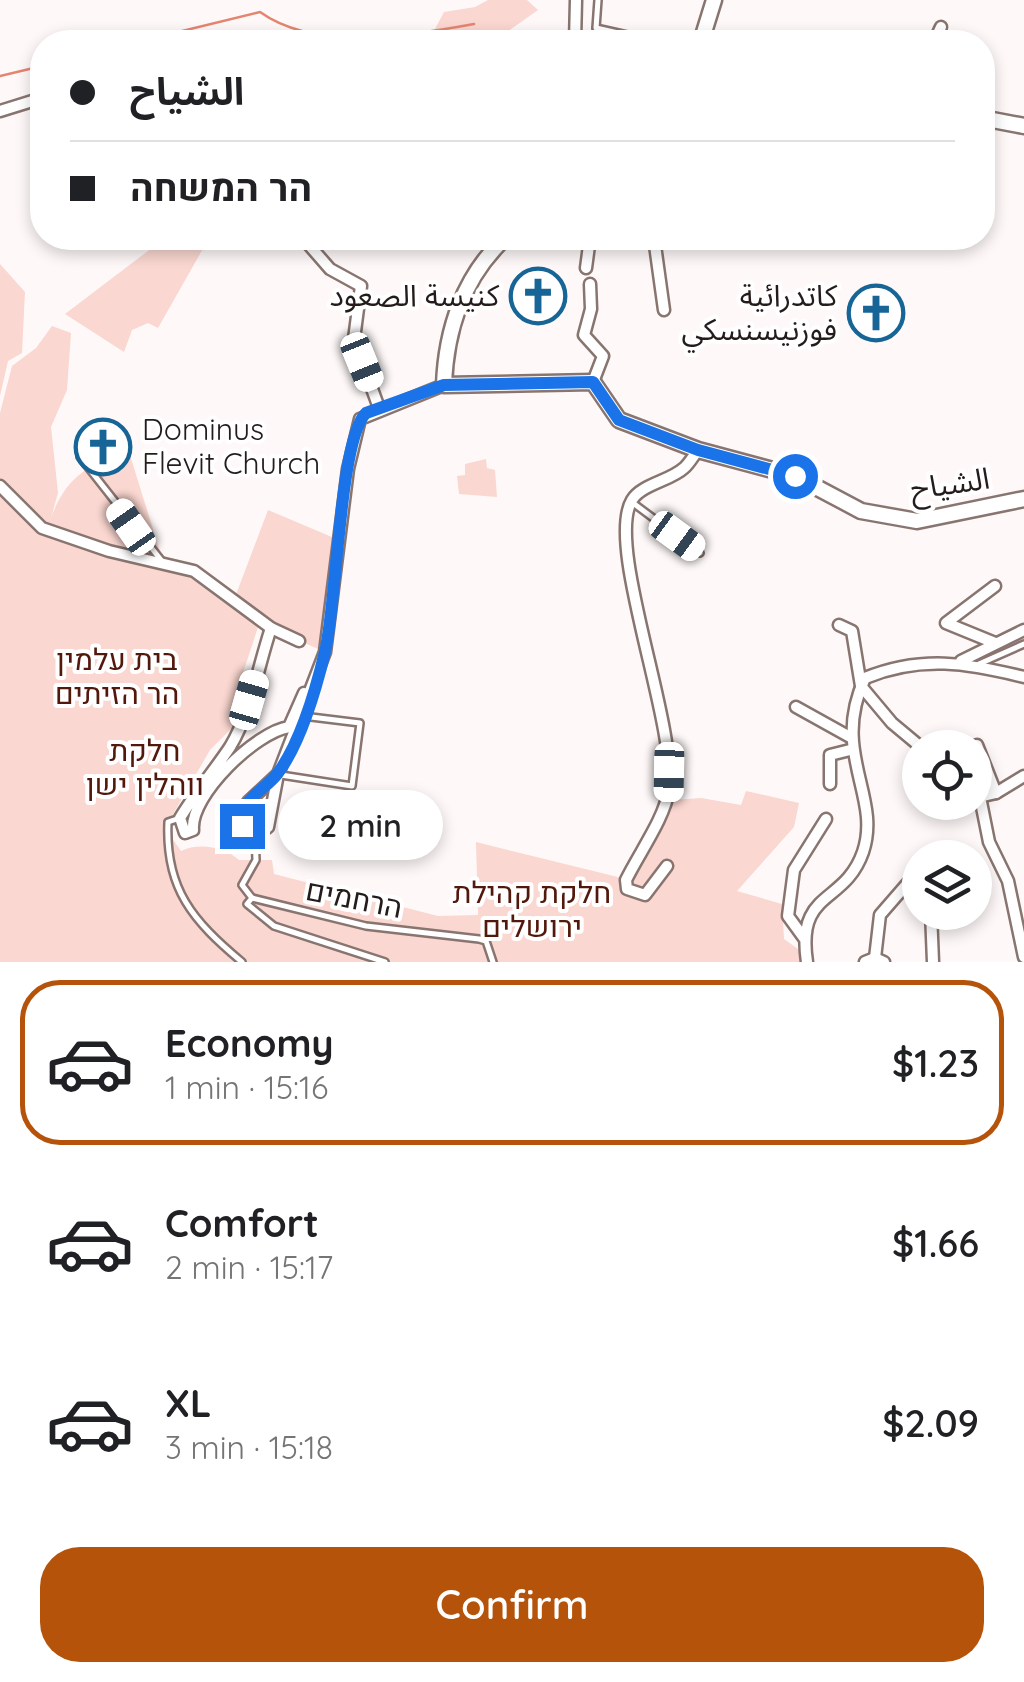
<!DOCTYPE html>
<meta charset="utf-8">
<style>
body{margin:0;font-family:Quicksand,"Noto Sans Arabic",Heebo,sans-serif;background:#f6f6f6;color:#202124;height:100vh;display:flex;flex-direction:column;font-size:38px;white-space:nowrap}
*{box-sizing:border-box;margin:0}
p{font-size:32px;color:#757577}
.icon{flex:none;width:55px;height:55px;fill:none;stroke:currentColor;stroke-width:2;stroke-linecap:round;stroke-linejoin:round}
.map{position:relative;height:962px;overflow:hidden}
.sheet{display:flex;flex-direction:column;background:#fff;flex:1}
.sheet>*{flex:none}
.guide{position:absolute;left:30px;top:30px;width:965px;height:220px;border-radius:40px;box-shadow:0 5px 15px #0003;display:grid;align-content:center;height:220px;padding:0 40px;background:#fff}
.fabs{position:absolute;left:902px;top:730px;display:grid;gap:20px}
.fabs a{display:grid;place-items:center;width:90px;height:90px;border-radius:50%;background:#fff;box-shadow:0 5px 15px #0003;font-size:50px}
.end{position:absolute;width:45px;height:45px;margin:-22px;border:12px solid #1a73e8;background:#fff;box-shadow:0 0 0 5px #fff}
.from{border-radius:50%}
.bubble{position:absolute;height:70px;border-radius:35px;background:#fff;box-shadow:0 5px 15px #0003;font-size:32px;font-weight:600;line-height:70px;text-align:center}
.car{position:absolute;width:30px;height:60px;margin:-30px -15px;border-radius:12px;box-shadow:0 0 8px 2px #0007;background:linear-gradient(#fff 24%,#345 0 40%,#fff 0 76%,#345 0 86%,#fff 0)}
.guide b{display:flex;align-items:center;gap:35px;height:95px;font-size:38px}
.guide b+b{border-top:2px solid #e0e0e0}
.guide i{width:25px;height:25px;background:#202124}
ul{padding:18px 0 0;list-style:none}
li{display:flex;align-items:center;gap:30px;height:165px;margin:0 20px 15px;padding:0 20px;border:5px solid transparent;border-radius:40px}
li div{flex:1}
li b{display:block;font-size:38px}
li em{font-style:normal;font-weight:600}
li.selected{border-color:#b45309}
li>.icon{width:90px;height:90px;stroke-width:1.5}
.primary-button{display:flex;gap:20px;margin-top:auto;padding:20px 40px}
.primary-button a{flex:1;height:115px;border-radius:40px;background:#b45309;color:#fff;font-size:40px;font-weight:600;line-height:115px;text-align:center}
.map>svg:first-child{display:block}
.green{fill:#fad7d0}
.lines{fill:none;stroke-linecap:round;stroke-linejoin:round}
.stream{stroke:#e48570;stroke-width:2.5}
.service-casing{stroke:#897570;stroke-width:10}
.minor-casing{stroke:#897570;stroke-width:15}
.tertiary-casing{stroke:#897570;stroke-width:19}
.service{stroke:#fff;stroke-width:5}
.minor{stroke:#fff;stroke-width:10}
.tertiary{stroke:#fff;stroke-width:14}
.route{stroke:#1a73e8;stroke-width:12}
.labels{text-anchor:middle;stroke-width:8;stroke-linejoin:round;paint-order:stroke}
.poi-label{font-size:30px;fill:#241c1a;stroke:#fff;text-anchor:end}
.street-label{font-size:30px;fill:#241c1a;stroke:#fff}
.park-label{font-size:30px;fill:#53180c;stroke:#fff}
</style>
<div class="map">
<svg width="1024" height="962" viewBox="0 0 1024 962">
<rect width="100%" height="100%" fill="#fef9f8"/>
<g class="green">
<polygon points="488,0 527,0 538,10 493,42 428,42 444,12 475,7"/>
<polygon points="165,238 209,238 158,328 148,323 132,330 124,352 65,314"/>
<polygon points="0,264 25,292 22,353 8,361 0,396"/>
<path d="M 52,326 L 71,333 L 67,390 L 51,427 L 58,493 L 46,536 L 195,578 L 259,624 L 240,682 L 242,704 L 233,727 L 210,750 L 165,828 L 181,851 C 199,842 225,847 239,860 L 272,860 L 274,874 L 438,916 L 478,915 L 476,842 L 630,880 L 672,800 L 701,798 L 741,805 L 746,791 L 799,803 L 794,827 L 737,891 L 782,904 L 784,939 L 798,949 L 801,962 L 0,962 L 0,413 L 12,366 L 36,348 Z"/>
<path d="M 129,452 L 162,558 L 134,555 L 48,527 C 61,483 84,463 129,452 Z"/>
<polygon points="486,459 487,468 495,470 497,497 459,494 457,476 465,475 465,464"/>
<polygon points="268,510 339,540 325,652 271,628 235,597"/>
</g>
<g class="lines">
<g class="stream">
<path d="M 137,42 L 260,12 C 316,52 409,36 474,24"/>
<polyline points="0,76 42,66"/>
</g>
<g class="service-casing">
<g id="service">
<polyline points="598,0 596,28 636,37 636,42"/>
<polyline points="80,457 161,560"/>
<polyline points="633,503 700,553"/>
<polyline points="979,664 1024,644"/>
<polyline points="281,775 352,786 360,723 303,716"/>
<path d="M 180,818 L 168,822 C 165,889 193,921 242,962"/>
<polyline points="255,833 256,860 242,885 252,898 247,904 274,926 385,962"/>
<polyline points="252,898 366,926 479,939 486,941 493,962"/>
</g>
</g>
<g class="minor-casing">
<g id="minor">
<polyline points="575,42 576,0"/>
<polyline points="934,42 941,27"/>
<polyline points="0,111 42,98"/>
<polyline points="303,238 330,269 361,286 354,339 379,408"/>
<polyline points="654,238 664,310"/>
<polyline points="586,268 590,238"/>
<polyline points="590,284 591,309 584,335 603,356 593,382"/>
<polyline points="0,486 42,528 109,551 194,571 271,628 299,641"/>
<polyline points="995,586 946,623 995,643"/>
<polyline points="839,625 852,631 861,686 892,723 922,748"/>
<path d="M 271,628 C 258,667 251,712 230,747 C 214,771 195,793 180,818 L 185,833 L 193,830 C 190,795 256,732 289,727 L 304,693"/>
<polyline points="961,661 1024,630"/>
<polyline points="796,707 850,737"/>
<polyline points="977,745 996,793"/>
<polyline points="278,774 248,802 240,820 248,830 263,831 268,827 278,774 325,652 348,469 360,419 444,385"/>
<polyline points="830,784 830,755 850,750"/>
<polyline points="980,797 989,842 1008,881 1024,957"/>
<polyline points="975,798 996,793 1024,776"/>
<path d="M 667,866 L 645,895 L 627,889 L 626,880 C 639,853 665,818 669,789 C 676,720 605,545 632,500 C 642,484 670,481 684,468 C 689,464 694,455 698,450"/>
<polyline points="931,912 933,962"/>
<polyline points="804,938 788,916 794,870 826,819"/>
<polyline points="875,958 880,915 920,869"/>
<path d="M 807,962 C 796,889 844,906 863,852 C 882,796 830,753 865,678 C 921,655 968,663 1024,677"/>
<polyline points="865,962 875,958 884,962"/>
</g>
</g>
<g class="tertiary-casing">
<g id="tertiary">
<polyline points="701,42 714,0"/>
<polyline points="982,118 1024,126"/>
<path d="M 505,238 C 464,276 446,329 444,385 L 593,382 L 619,420 L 698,450 L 795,476 L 861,511 L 917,521 L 1024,499"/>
</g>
</g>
<use href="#service" class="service"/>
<use href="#minor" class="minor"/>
<use href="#tertiary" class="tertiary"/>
</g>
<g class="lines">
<path class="route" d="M 242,826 C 236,801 266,790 278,773 C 301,742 316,689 325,652 C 337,605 339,439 366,413 L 444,385 L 593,382 L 619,420 L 698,450 L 795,476"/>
</g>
<defs>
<g id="church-ring" transform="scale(2.875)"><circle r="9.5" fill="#fff" stroke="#176597" stroke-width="1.5"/><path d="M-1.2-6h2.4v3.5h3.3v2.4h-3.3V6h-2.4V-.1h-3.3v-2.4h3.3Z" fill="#176597"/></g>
</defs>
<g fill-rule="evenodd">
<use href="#church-ring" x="538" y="296"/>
<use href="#church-ring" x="876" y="313"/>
<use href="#church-ring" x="103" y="447"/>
</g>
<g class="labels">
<g class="poi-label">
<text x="499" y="306">كنيسة الصعود</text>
<text x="837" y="306">كاتدرائية<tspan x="837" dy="34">فوزنيسنسكي</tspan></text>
<text x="142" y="440" text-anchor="start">Dominus<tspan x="142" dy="34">Flevit Church</tspan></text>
</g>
<g class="street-label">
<text transform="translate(950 484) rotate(-8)" y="10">الشياح</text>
<text transform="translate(354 899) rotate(11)" y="10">הרחמים</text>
</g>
<g class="park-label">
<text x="117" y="670">בית עלמין<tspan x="117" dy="34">הר הזיתים</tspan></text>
<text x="145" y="761">חלקת<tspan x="145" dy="34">ווהלין ישן</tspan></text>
<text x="532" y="903">חלקת קהילת<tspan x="532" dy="34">ירושלים</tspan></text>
</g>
</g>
</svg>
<div class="fabs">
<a><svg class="icon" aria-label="locate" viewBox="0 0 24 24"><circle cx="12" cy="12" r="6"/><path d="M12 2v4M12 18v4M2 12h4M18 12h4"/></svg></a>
<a><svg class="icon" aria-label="layers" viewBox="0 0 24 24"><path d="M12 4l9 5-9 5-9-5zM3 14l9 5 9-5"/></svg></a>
</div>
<i class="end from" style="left:795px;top:476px"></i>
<i class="end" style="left:242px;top:826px"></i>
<div class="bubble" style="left:278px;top:790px;width:165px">2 min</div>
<i class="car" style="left:362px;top:362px;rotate:158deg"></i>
<i class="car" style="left:131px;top:527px;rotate:325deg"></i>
<i class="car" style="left:677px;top:536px;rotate:126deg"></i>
<i class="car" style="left:249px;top:700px;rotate:16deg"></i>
<i class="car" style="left:669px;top:772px;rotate:181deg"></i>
<div class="guide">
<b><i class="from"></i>الشياح</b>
<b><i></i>הר המשחה</b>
</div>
</div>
<section class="sheet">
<ul>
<li class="selected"><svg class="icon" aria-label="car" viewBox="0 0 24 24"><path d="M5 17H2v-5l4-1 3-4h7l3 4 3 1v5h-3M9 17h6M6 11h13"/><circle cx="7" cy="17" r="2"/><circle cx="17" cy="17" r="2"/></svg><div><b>Economy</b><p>1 min · 15:16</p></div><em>$1.23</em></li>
<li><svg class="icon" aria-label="car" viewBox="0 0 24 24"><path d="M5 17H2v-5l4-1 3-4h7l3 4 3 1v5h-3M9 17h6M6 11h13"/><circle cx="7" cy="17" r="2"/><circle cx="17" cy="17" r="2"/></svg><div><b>Comfort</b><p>2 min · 15:17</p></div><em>$1.66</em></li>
<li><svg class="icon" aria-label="car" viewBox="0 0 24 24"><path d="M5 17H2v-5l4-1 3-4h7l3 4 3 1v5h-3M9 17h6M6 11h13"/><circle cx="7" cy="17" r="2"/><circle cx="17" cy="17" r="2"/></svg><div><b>XL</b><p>3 min · 15:18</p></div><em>$2.09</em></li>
</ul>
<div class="primary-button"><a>Confirm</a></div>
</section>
